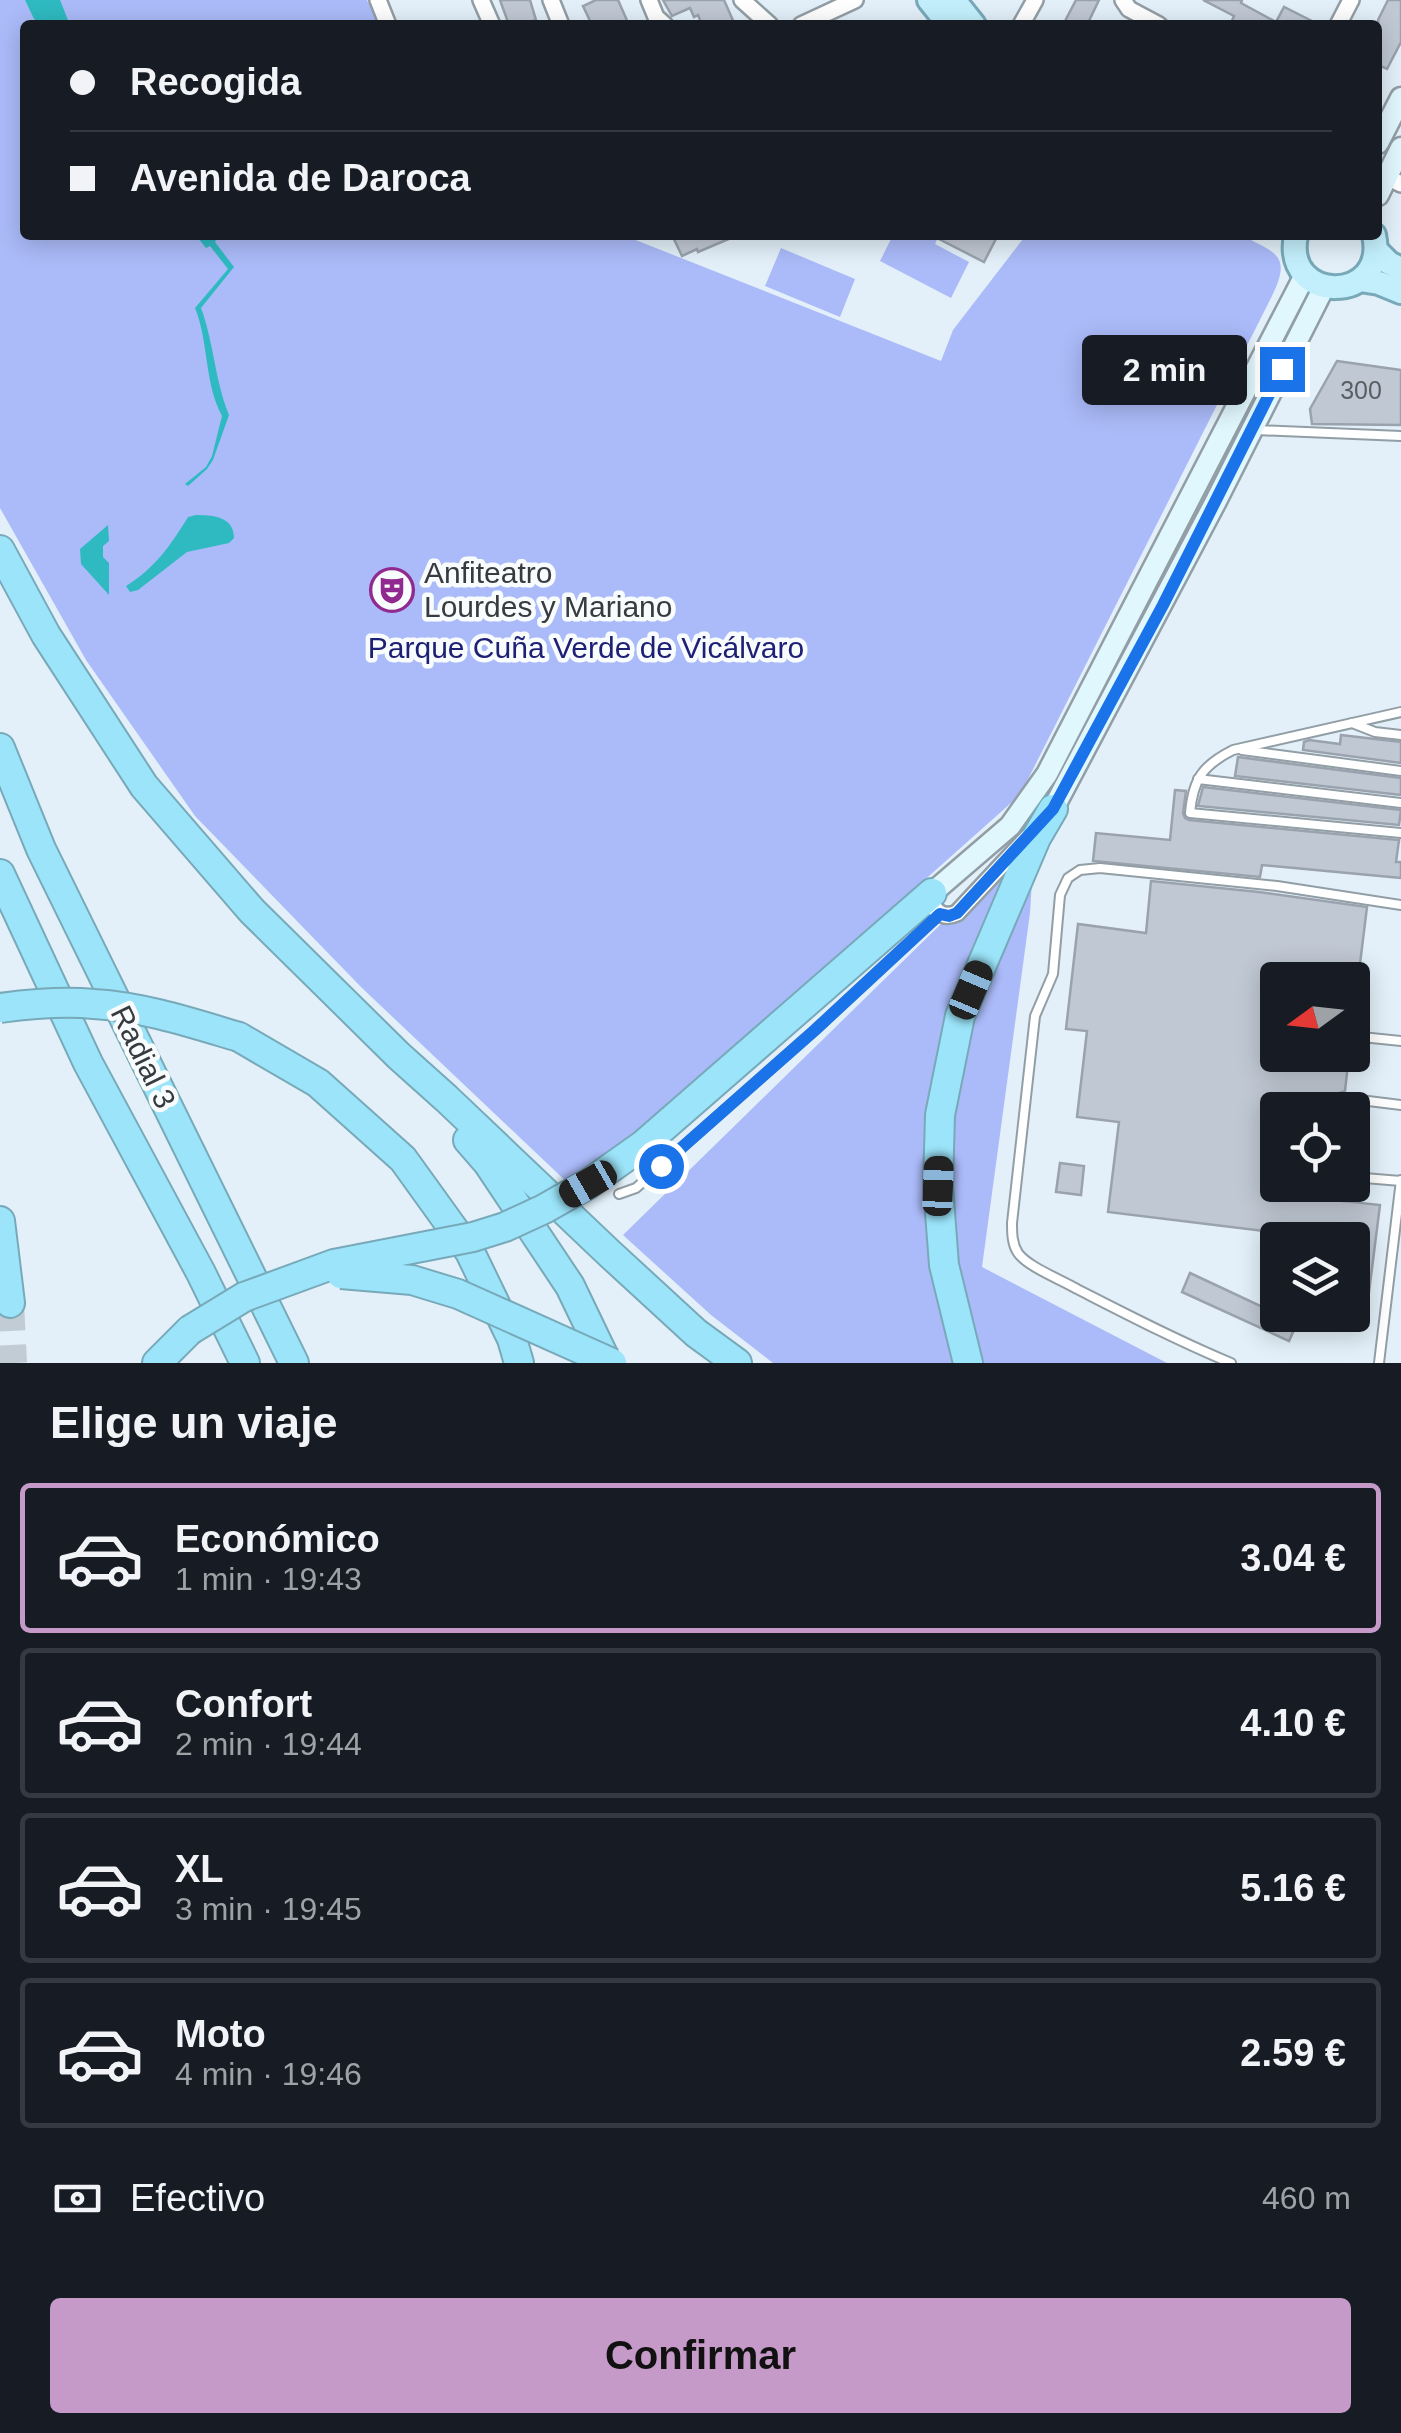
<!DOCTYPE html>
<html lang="es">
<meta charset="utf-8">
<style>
body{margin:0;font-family:Helvetica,sans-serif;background:#20242c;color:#f1f3f6;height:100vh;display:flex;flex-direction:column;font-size:38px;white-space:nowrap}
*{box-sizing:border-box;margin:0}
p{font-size:32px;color:#9ea1a6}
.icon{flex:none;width:55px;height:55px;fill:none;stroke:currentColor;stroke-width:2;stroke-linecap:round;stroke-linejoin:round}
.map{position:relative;height:1363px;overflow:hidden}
.details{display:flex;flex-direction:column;background:#171b24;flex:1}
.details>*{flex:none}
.guide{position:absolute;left:20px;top:20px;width:1362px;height:220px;border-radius:10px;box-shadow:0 5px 25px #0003;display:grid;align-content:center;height:220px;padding:0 50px;background:#171b24}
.needle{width:65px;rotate:255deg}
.controls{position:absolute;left:1260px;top:962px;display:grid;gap:20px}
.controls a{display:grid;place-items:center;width:110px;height:110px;border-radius:10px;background:#171b24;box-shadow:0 5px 25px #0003;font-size:50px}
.end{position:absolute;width:45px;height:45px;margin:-22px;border:12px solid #1a73e8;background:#fff;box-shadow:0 0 0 5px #fff}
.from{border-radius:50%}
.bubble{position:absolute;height:70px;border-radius:10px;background:#171b24;box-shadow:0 5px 25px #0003;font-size:32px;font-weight:700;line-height:70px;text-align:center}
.car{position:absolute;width:30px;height:60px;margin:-30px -15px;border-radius:12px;box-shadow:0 0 8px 2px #0007;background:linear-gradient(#222 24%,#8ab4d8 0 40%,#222 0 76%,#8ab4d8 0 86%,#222 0)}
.guide b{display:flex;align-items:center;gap:35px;height:95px;font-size:38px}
.guide b+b{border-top:2px solid #363941}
.guide i{width:25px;height:25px;background:#f1f3f6}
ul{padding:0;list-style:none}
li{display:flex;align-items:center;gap:30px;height:150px;margin:0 20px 15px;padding:0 30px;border:5px solid #363941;border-radius:10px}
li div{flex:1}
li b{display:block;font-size:38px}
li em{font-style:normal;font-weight:700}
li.active{border-color:#c599c8}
li>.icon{width:90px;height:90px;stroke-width:1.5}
h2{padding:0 50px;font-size:45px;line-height:120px}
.pay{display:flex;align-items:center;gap:25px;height:110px;padding:0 50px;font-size:38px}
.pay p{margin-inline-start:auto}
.cta{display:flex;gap:20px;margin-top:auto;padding:20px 50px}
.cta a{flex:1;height:115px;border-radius:10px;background:#c599c8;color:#111;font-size:40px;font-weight:700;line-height:115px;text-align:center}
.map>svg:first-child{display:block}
.green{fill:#abbbf9}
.water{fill:#2fbac1}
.building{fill:#c0c8d3;stroke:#9aa2ad;stroke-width:2.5}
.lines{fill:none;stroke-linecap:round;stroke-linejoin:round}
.highway-tunnel{stroke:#c1ccd4;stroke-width:28;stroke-dasharray:28 14;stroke-linecap:butt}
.lane-casing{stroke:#929ea5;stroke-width:12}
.street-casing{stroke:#929ea5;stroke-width:20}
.secondary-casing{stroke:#929ea5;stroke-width:25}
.primary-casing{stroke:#78a9b9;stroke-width:28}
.highway-casing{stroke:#78a9b9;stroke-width:32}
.lane{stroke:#fff;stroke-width:8}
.street{stroke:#fff;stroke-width:15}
.secondary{stroke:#e1f7fe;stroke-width:20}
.primary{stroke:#c3effc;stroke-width:22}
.highway{stroke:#9be4fa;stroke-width:28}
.highway-bridge-casing{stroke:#78a9b9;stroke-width:32;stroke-linecap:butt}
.highway-bridge{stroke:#9be4fa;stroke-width:28}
.route{stroke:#1a73e8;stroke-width:12}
.labels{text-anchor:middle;stroke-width:9;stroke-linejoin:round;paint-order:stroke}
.number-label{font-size:25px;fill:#595e64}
.poi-label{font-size:30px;fill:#373b3f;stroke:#f9fcfd;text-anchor:start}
.park-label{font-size:30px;fill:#1e2076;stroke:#f9fcfd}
.street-label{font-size:30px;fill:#373b3f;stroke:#f9fcfd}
</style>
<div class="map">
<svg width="1401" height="1363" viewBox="0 0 1401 1363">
<rect width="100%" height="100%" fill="#e3f0f9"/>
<g class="green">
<path d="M 0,0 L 367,0 L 379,25 L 25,25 L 25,235 L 623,235 L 941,361 L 953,330 L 1026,235 L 1241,235 C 1276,253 1292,255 1272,296 L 1020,795 L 607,1163 L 571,1186 L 361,987 L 195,816 L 86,660 L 0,508 Z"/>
<polygon points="893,235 939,235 935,244 969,262 951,298 880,261"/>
<polygon points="781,248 855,279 840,317 765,286"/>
<polygon points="1035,832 1030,913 982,1267 1167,1363 773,1363 711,1315 623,1235"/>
</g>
<g class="water">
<polygon points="25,0 60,0 70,25 40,25 34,19"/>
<path d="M 200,235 L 214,235 L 217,238 L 215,242 L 234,267 L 201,308 C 214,343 215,381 229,415 L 213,460 L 207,469 L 188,486 L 185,484 L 206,467 L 212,456 L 222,416 C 204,382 209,343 195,308 L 228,269 L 210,246 L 206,248 L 198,238 Z"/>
<path d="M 196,515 C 214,515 234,517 234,538 L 229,543 L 187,552 L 138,590 L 130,592 L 126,586 C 154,569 171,545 188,517 Z"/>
<polygon points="108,525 109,541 103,546 103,557 109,563 109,595 81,564 80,549"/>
</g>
<g class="building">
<polygon points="500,0 530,0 536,20 520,25 509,25"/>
<polygon points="596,0 618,0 629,25 592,25 583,6"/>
<polygon points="663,0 724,0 735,25 702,25 698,15 694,17 690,8 672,16"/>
<polygon points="1076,0 1099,0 1087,25 1063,25"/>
<polygon points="1203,0 1242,0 1241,3 1276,22 1284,7 1320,25 1230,25 1234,16"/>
<polygon points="1388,0 1401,0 1401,42 1387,69 1378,65 1378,20"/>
<polygon points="672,235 738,235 698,252 697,249 682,256"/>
<polygon points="931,235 998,235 984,262"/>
<polygon points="1337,361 1401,370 1401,425 1312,424 1310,409"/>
<polygon points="1341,735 1401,742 1401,763 1303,750 1304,742 1309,740 1340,744"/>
<polygon points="1238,757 1401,778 1401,795 1235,776"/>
<polygon points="1203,787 1401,810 1399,825 1198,806"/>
<polygon points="1175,790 1186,791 1183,813 1185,818 1189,820 1399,840 1396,862 1401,862 1401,878 1262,865 1260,877 1093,861 1096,833 1170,840"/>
<polygon points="1151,881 1259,892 1367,907 1358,980 1278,980 1278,1055 1349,1055 1345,1091 1339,1093 1337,1098 1339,1103 1344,1106 1343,1110 1278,1110 1278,1185 1334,1185 1333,1200 1380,1205 1369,1292 1356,1291 1362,1243 1108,1212 1119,1122 1077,1117 1087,1031 1066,1029 1078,924 1146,933"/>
<polygon points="1060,1163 1084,1166 1081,1195 1056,1192"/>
<polygon points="1190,1273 1297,1323 1289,1341 1182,1292"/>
</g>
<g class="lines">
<polyline class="highway-tunnel" points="10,1303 13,1363"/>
<g class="lane-casing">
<g id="lane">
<polyline points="1256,430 1401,436"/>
<path d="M 1401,712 L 1233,750 C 1203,765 1193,779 1190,813 L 1401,833"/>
<polyline points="1352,723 1375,732 1401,735"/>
<polyline points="1242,750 1401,771"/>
<polyline points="1198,779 1401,803"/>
<polyline points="1352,1036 1401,1041"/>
<polyline points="1344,1098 1401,1105"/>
<polyline points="1352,1177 1401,1181"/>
<polyline points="619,1194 636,1188 815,1030 940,914"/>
<path d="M 1231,1363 C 1178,1341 1128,1315 1077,1289 C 1062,1280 1028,1267 1018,1253 C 1012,1244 1012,1233 1012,1223 L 1035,1016 L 1053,974 L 1060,895 L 1068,878 L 1080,870 L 1100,868 L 1277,886 L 1401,905"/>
<polyline points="1379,1363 1401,1180"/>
</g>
</g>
<g class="street-casing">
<g id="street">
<polyline points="378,0 388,25"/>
<polyline points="481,0 492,25"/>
<polyline points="551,0 561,25"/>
<polyline points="649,0 656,17 665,25"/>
<polyline points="742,0 770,25"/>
<polyline points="1123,0 1129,9 1159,25"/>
<polyline points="801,25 855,0"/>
<polyline points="1021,25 1035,0"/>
<polyline points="1338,25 1351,0"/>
<polyline points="1397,182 1401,184"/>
<path d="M 932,893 C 930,910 942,920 957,913 L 1028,837"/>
</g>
</g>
<g class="secondary-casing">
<g id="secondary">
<polyline points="1378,143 1401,98"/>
<polyline points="1378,195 1401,148"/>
<polyline points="1053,809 1215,503 1324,287"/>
<polyline points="932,893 1010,826 1047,774 1305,275"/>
</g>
</g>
<g class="primary-casing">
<g id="primary">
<polyline points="929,0 949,25"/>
<polyline points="954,0 974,25"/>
<path d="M 1296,235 C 1282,305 1389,304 1374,235"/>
<polyline points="1376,250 1389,263 1401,269"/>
<polyline points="1360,280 1379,283 1401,292"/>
</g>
</g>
<g class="highway-casing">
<g id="highway">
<polyline points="0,550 46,635 144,786 252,911 399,1056 447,1099 609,1253 696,1333 737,1363"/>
<polyline points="0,748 41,849 294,1363"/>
<polyline points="0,874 88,1063 201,1273 245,1363"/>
<polyline points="823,988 932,893"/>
<polyline points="239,1037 318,1083 403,1159 470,1252 512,1339 519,1363"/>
<polyline points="468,1140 488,1163 570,1286 607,1363"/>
<polyline points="0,1221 10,1303"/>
<polyline points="157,1363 190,1330"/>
<polyline points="968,1363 944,1265 938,1186 940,1115 960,1016 1036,838 1053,809"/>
</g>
</g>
<use href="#lane" class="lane"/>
<use href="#street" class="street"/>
<use href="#secondary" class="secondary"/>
<use href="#primary" class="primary"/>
<use href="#highway" class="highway"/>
<g class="highway-bridge-casing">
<g id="highway-bridge">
<path d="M 0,1008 C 30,1004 64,1001 94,1004 C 144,1007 192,1023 239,1037"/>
<polyline points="341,1274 412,1280 458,1294 612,1363"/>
<polyline points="190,1330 244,1297 334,1264 473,1237 505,1227 544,1209 588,1184 643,1145 823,988"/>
</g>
</g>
<use href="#highway-bridge" class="highway-bridge"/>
</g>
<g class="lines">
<polyline class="route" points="661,1166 815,1030 940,914 949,916 957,913 1053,809 1163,605 1282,369"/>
</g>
<defs>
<g id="theatre-ring" transform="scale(2.25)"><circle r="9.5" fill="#f9fcfd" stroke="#902a90" stroke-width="1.5"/><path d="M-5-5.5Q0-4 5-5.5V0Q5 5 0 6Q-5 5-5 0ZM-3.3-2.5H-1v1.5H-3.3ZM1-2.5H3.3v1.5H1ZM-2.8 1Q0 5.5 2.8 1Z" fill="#902a90"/></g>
</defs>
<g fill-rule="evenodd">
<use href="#theatre-ring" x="392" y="590"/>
</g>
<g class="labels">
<g class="number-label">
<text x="1361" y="399">300</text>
</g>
<g class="poi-label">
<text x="424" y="583">Anfiteatro<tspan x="424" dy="34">Lourdes y Mariano</tspan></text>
</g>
<g class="park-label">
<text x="586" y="658">Parque Cuña Verde de Vicálvaro</text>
</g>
<g class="street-label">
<text transform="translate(143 1057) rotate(64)" y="10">Radial 3</text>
</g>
</g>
</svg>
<div class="controls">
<a><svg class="needle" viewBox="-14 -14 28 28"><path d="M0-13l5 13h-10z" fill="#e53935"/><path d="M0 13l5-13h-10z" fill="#9ea1a6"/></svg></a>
<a><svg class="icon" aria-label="locate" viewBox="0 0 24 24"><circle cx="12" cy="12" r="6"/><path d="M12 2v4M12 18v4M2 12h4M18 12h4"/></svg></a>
<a><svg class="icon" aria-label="layers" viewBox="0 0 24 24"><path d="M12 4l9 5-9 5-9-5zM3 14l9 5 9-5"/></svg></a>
</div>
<i class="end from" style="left:661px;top:1166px"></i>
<i class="end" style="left:1282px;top:369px"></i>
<div class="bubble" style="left:1082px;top:335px;width:165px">2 min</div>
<i class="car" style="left:971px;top:990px;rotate:23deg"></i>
<i class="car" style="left:588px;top:1184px;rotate:240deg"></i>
<i class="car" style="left:938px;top:1186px;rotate:2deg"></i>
<div class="guide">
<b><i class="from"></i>Recogida</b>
<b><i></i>Avenida de Daroca</b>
</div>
</div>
<section class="details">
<h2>Elige un viaje</h2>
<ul>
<li class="active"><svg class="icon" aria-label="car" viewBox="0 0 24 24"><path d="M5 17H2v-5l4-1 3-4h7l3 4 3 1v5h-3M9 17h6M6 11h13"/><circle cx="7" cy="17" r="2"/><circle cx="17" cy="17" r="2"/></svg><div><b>Económico</b><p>1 min · 19:43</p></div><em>3.04 €</em></li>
<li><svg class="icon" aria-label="car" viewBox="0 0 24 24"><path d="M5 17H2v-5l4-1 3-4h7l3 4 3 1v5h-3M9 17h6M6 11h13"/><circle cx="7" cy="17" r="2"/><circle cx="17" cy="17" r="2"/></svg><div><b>Confort</b><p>2 min · 19:44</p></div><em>4.10 €</em></li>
<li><svg class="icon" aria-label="car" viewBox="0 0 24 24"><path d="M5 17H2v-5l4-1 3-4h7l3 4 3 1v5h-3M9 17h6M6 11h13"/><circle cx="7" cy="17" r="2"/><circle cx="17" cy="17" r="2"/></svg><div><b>XL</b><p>3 min · 19:45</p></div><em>5.16 €</em></li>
<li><svg class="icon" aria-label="car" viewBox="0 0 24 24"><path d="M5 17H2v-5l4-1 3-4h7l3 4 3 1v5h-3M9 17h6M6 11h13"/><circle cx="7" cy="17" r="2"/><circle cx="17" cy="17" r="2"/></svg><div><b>Moto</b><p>4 min · 19:46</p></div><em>2.59 €</em></li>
</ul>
<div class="pay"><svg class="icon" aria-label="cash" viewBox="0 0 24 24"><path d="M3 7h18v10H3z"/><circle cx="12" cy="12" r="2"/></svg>Efectivo<p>460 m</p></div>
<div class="cta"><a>Confirmar</a></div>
</section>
